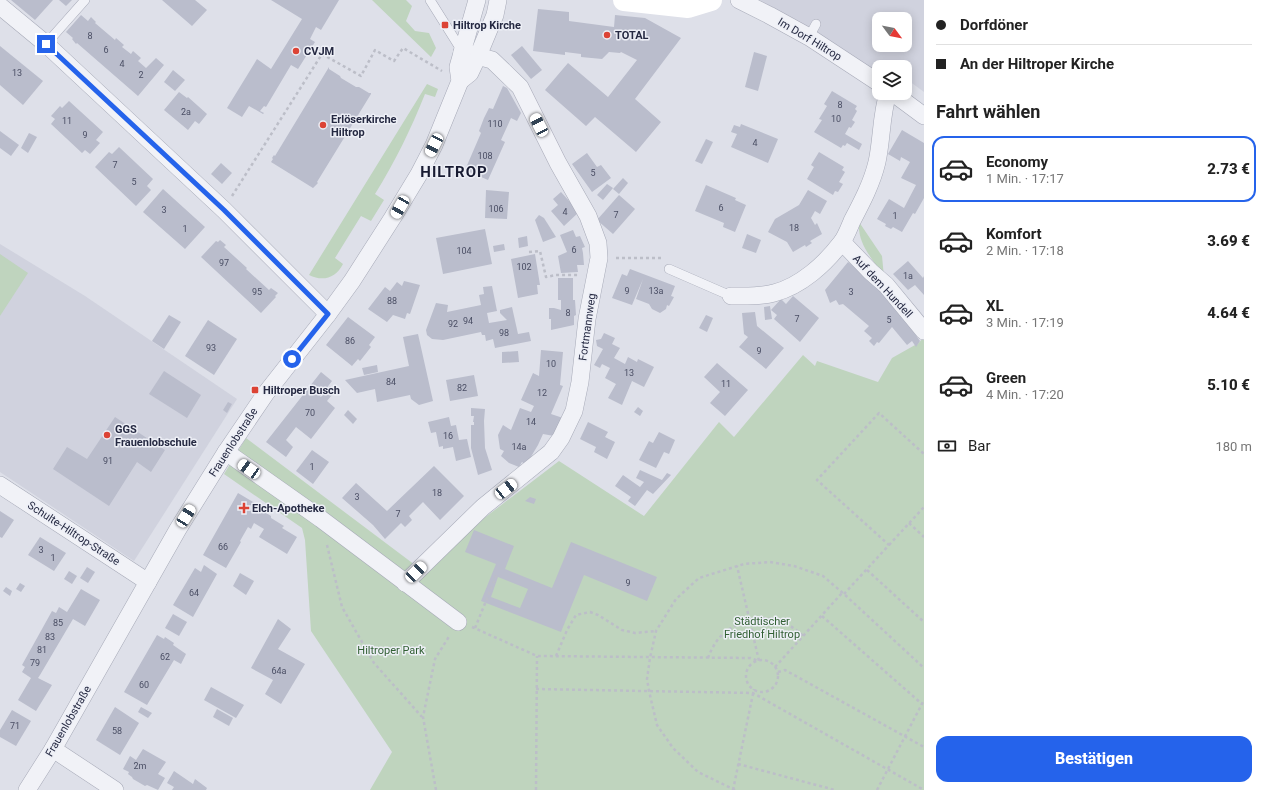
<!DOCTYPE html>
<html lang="de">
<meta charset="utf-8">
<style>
body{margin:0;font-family:Roboto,sans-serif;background:#f6f6f6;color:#222;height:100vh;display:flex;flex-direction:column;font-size:15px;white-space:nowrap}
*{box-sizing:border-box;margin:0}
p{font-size:13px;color:#767676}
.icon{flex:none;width:22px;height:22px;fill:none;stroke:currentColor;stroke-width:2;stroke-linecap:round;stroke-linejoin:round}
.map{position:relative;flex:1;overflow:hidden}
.sheet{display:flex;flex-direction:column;background:#fff;width:340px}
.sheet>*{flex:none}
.hud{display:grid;align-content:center;height:88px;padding:0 12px;background:#fff}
.needle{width:26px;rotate:122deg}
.tools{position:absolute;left:872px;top:12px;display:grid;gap:8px}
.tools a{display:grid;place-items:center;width:40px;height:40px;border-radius:8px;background:#fff;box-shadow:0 2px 10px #0003;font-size:20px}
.end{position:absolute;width:18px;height:18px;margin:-9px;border:5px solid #2563eb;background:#fff;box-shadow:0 0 0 2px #fff}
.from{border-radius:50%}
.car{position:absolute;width:12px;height:24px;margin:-12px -6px;border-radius:5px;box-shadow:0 0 3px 1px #0007;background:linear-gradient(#fff 24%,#345 0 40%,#fff 0 76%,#345 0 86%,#fff 0)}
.hud b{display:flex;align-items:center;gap:14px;height:38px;font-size:15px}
.hud b+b{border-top:1px solid #e0e0e0}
.hud i{width:10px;height:10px;background:#222}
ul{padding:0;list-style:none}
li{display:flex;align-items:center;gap:12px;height:66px;margin:0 8px 6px;padding:0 4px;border:2px solid transparent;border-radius:12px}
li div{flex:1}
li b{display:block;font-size:15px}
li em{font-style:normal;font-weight:800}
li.current{border-color:#2563eb}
li>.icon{width:36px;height:36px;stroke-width:1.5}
h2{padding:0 12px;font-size:18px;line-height:48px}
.pay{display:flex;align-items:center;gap:10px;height:44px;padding:0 12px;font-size:15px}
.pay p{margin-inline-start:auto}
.button{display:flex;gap:8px;margin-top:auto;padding:8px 12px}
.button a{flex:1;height:46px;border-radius:12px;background:#2563eb;color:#fff;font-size:16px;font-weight:800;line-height:46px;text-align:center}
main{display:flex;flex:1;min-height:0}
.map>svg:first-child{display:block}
.built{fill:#d0d2de;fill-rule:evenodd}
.green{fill:#bfd4be}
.building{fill:#babdcc;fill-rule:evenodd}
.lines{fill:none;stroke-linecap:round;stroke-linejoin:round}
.lane-casing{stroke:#a6a9b7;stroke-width:10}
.street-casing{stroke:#a6a9b7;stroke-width:18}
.path{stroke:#bcbec8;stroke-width:2.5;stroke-dasharray:3 3;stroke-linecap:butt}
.lane{stroke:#f1f2f7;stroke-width:9}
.street{stroke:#f1f2f7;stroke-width:17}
.secondary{stroke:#fff;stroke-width:22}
.route{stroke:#2563eb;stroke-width:5}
.poi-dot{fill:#dc4335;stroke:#edeff6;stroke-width:1.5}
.labels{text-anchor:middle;stroke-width:3;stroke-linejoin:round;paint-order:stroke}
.number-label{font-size:9px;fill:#4a4e64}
.poi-label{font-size:11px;font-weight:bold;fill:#252942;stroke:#edeff6;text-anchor:start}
.street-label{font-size:11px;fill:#252942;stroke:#edeff6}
.park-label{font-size:11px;fill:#315f33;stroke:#edeff6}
.district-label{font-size:15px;font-weight:bold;letter-spacing:1px;fill:#181b32;stroke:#edeff6}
</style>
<main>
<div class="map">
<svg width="924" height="790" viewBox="0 0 924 790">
<rect width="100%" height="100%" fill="#dee0e9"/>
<g class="built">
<path d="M 760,0 L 924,0 L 924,92 L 905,78 L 905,67 L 879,67 L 879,74 L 774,10 ZM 879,19 L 905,19 L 905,45 L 879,45 Z"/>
<polygon points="0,244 85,296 237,399 134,561 0,472"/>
</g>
<g class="green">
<polygon points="372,0 406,0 412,6 406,21 415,31 429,33 436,48 431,57"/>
<path d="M 427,84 L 438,89 L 435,97 L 425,94 C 411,129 395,162 375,194 L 384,200 L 371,221 L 361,216 L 335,258 L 343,264 C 336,278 323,282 309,275 Z"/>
<path d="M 859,222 L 882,256 L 884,277 C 873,259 857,244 859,222 Z"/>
<polygon points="0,254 28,273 0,316"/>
<polygon points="923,338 924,339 924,790 370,790 392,752 311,631 305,540 302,528 224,474 246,438 423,571 458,538 559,461 644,516 719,422 734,437 803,355 815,366 817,361 878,382 892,358 915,345 916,346"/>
</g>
<g class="building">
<polygon points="11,0 53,0 35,20"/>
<polygon points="59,0 72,0 66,6"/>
<polygon points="162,0 195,0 207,10 192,26"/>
<polygon points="271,0 339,0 321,30 316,27 310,39 315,42 298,69 291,65 266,107 264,106 260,111 264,113 263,114 249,106 242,117 227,108 257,59 271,69 302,19"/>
<polygon points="538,9 569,12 569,21 614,27 615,15 645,18 681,38 635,99 661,122 636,152 595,117 586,126 545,90 568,63 608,97 637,60 621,52 620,53 609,52 602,59 581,57 581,54 565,52 565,55 533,51"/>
<polygon points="81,15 88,21 91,17 96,22 95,23 115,40 116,38 124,45 122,47 131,54 133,51 141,58 138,61 146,68 156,58 164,65 138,96 77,43 76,44 72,39 73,38 66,32"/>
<polygon points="0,46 43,81 23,105 0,85"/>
<polygon points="522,46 542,70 531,79 511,55"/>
<polygon points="754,52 767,56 758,91 745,87"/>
<polygon points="329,67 329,69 340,76 341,78 356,87 359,87 369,93 371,93 371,94 317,182 318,183 313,188 271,162 273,159 272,158 274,155 275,156"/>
<polygon points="173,70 185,80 175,91 164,82"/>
<polygon points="503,86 507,88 521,113 517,121 511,118 501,140 505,142 488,180 465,170 481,133 479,131 484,118 489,108 493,109"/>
<polygon points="832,91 857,106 855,109 857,111 852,120 855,122 851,128 849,127 845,134 862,144 859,150 847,143 845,146 843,145 841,148 814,132 822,120 819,119 827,106 824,104"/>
<polygon points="179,92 187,98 188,97 207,114 199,124 195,121 188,130 164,110"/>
<polygon points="69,101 103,132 96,140 100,143 90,154 85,150 82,153 51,124 55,119 51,116 60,106 62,108"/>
<polygon points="741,124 778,139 768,163 731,147 737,134 731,132 734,125 740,127"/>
<polygon points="902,130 924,143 924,198 915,214 913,213 902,232 893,227 891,229 885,226 886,224 877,219 889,199 904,208 916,185 901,178 910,162 901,157 900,161 888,154"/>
<polygon points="0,131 19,145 11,156 0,148"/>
<polygon points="29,133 37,137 28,153 21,148"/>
<polygon points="706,139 713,142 702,164 695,161"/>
<polygon points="119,147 153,179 147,186 151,190 136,206 95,167 109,152 112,154"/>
<polygon points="819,152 844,167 842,170 845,172 839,182 843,184 838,192 835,191 833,195 807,179 814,167 811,165"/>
<polygon points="587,153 597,167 601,165 611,178 592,192 572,164"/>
<polygon points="221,163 232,173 222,184 211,174"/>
<polygon points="623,178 628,183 619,194 613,189"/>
<polygon points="607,184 613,188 603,200 597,195"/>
<polygon points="706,185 736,198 735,200 746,205 735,232 723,227 724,223 695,211"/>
<polygon points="163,189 205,227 185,249 143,212"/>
<polygon points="486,190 509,192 507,219 485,218"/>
<polygon points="808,190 827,201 820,214 815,211 811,218 815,225 817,223 822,234 810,241 812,243 806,247 805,245 793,252 787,242 768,232 775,219 799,205"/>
<polygon points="561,192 579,212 564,226 551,211 558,205 553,199"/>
<polygon points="619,195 635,209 613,234 597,220"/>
<polygon points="539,215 544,218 556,237 543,242 535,220"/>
<polygon points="485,229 492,264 443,274 436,238"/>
<polygon points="573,230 576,237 580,236 585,247 582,248 583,253 584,265 577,265 578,272 561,273 558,256 567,252 560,235"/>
<polygon points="747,234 761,240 756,253 742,248"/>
<polygon points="527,236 528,246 519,248 518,238"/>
<polygon points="220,240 226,245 224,247 247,268 246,269 269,290 271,288 278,293 275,296 276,297 261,313 201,257 216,241 218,242"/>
<polygon points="504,244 505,250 494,252 493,246"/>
<polygon points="535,254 540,285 537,285 538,294 518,298 511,259"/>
<polygon points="908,261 923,278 924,276 924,295 915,285 908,290 893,274"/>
<polygon points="848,262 883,289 920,341 916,347 912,341 907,345 892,327 879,343 877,342 874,346 869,341 872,338 864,331 869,326 843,304 839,305 836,300 830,303 825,290"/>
<polygon points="630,269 675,286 671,296 674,297 669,306 667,305 666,309 660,313 652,309 649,304 636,299 643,279 632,305 612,298 622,274 627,276"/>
<polygon points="558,278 573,278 573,300 575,300 576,315 574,316 574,325 551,330 551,319 549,319 549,308 554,308 561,310 561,300 558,300"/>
<polygon points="404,281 420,285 410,314 407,313 405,319 393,315 387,322 368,309 385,287 390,291 397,282 402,286"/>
<polygon points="492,286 497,311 487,313 489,323 507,320 500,313 500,310 512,307 518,334 529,332 531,341 495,348 493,339 486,341 485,335 482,335 481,332 443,340 432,339 427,335 426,330 436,303 448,305 447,312 481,305 479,295 484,294 483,287"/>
<polygon points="793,296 819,318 800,342 774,319 777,315 771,310 781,299 786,304"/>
<polygon points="770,306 772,319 765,320 764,307"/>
<polygon points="755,312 757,326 784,348 766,369 739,347 748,337 744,334 742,313"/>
<polygon points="169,315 181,322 164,349 152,341"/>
<polygon points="706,315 713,318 707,332 699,328"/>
<polygon points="348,317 375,337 369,345 371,347 360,361 358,359 352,366 326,345"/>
<polygon points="208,320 237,339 214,375 185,356"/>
<polygon points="604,333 615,338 612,344 620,348 614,358 625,364 628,357 637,362 638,359 654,367 644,387 632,381 622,405 608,398 616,384 605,378 610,368 602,364 600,368 594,365 603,349 597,346 596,340 601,339"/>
<polygon points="418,334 433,401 419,405 411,399 410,395 377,402 375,389 357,393 345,380 409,366 403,337"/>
<polygon points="541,350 563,352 560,385 563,386 551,414 563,418 554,436 543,434 538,445 526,465 522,462 519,467 509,463 501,456 504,451 500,449 498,435 503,425 511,430 520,408 531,412 534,406 521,400 533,373 539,376"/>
<polygon points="518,351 519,362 502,363 502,352"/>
<polygon points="717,363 748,390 725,416 710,403 720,392 704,377"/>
<polygon points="377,365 378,372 364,375 362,368"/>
<polygon points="164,371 201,395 187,418 149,394"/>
<polygon points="321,372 332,381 320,397 321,397 330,386 335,391 327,401 335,408 311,439 296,427 286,440 293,447 286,457 266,442"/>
<polygon points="474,375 478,396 450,401 446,380"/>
<polygon points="228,402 232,404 227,413 223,410"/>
<polygon points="638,407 643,411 640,416 634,412"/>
<polygon points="471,408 485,409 484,421 485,448 492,470 478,475 471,448 471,425 474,425 474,422 473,422 474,416 471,416"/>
<polygon points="348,410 357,419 353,424 344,415"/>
<polygon points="115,417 165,450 151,472 137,462 109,506 53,469 67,447 87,459"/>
<polygon points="449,417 451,426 456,425 459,440 467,439 471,457 456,461 453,447 443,449 443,446 439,447 436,432 431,433 428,422"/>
<polygon points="588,422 608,432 605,437 615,442 607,459 594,452 596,447 580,439"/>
<polygon points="659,432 675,440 669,454 664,452 656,468 639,460 649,441 653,443"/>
<polygon points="312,450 329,462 313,484 296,471"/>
<polygon points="434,466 464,496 440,520 423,502 409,516 412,520 405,527 401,523 385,539 373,525 342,498 356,483 387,511"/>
<polygon points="640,470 662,480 667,473 671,475 653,494 647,490 635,506 628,501 631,497 615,486 623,475 640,487 644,482 636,478"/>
<polygon points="238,493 260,506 258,508 271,516 271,518 284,526 282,528 297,537 287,554 259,537 264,529 254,523 251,529 248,527 240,541 241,542 226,568 203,555"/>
<polygon points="530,497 536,499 534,504 525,501"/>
<polygon points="0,511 14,520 2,538 0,537"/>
<path d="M 474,530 L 514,546 L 505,569 L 552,588 L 571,542 L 657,577 L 647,601 L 584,575 L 561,632 L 481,601 L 496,564 L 465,552 ZM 498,577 L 528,589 L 520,608 L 491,597 Z"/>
<polygon points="40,537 66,553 54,571 28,555"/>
<polygon points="204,565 217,574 193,617 173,605 195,568 201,572"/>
<polygon points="87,567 95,572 88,583 80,578"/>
<polygon points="69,571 77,576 72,584 64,579"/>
<polygon points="240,573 254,581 246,595 233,586"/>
<polygon points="20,583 25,586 21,592 16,589"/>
<polygon points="6,587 12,591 10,596 3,591"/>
<polygon points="81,589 100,600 85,626 73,619 40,675 38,678 52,685 36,711 18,700 31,678 22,672 25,667 22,665 52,611 56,613 59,607 67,612"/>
<polygon points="173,614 187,622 179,636 165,628"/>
<polygon points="278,619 291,629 278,649 305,664 281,704 265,694 273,680 251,668"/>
<polygon points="157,635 164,639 165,637 174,643 173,645 186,654 181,664 174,660 147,705 124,692"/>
<polygon points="211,687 244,705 236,718 204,700"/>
<polygon points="115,707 139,723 120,755 96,740"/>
<polygon points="141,707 152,713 148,718 138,712"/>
<polygon points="217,709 233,718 229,726 213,717"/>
<polygon points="12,710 31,721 16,746 0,737 0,730"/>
<polygon points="143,749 166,762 158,774 165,778 158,790 147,785 145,786 133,779 132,777 128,774 129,772 123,769 130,756 136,760"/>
<polygon points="174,771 193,784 195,779 207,788 206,790 172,790 174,787 167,783"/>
</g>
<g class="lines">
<g class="lane-casing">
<g id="lane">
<polyline points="430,0 462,51"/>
<polyline points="809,37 816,24"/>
<polyline points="46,44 85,0"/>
<polyline points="669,269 731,296"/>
</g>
</g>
<g class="street-casing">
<g id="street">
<polyline points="739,0 769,15 809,37 879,83"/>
<polyline points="0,6 46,44 224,210 328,314"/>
<polyline points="460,81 470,73 478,56 495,15 498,0"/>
<polyline points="893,93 924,116"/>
<polyline points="842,242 871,272 886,285 924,331"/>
<path d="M 731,296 C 745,296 760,297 774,293 C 801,286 825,264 841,243 C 846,237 849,228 852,221 C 862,202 872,183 877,162 C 882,139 881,115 888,93"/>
<polyline points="226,452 321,519 458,622"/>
<polyline points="0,485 148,582"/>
<polyline points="405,583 483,507 551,452 561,438 574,411 580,382 587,319 599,258 598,243 588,216 558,163 520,87 492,60 462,52"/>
<polyline points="53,749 115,790"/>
<polyline points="27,790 53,749 178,529 226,452 266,393 328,314 352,281 393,217 419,174 434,145 460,81 458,67 477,0"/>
</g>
</g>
<g class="path">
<polyline points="232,196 322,54 361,76 375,50 394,61 403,48 442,71"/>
<polyline points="529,252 540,251 546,277 556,275 579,275"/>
<polyline points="616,258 663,258"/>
<polyline points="909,523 924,537"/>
<polyline points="327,545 342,607 374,663 422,717"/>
<polyline points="889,545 924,507"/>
<polyline points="867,570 924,622"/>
<polyline points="844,594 889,545 817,480 879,413 924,454"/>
<polyline points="822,616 922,704"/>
<polyline points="472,627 537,656 750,658 759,661 737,566"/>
<polyline points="475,628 497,574"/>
<polyline points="556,656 567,630 576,615 590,612 598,615 622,630 635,633 656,631"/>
<path d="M 708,658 C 710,652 713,647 716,642 C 731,621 763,612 786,623 C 792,627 798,631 803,636"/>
<circle cx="762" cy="676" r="16"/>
<polyline points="775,667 842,593"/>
<polyline points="778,672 785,670 924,747"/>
<polyline points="536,689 753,693 924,790"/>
<polyline points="738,764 835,790"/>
<polyline points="436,790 423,717 435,659 450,635"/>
<polyline points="536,790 537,656"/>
<polyline points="733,790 754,689"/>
<polyline points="735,790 698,772 673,748 657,725 649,691 647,679 650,658 656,631 676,599 699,578 744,564 770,562 794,566 823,576 844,594 924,668"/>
<polyline points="877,790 924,700"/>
</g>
<use href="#lane" class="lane"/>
<use href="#street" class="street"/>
<polyline class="secondary" points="624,0 688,7 711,0"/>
</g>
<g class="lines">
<polyline class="route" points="46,44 224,210 328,314 292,359"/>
</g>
<g class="poi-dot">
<rect x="441" y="21" width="8" height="8" rx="2"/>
<circle cx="607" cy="35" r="4"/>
<circle cx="296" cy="51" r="4"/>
<circle cx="323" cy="125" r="4"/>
<rect x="251" y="386" width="8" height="8" rx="2"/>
<circle cx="107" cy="435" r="4"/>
<path d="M242 502h4v4h4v4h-4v4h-4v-4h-4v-4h4z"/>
</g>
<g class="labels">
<g class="number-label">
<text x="90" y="39">8</text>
<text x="106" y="53">6</text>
<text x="122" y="67">4</text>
<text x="17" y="76">13</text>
<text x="141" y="78">2</text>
<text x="840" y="108">8</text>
<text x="186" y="115">2a</text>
<text x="836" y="122">10</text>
<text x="67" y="124">11</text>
<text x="495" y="127">110</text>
<text x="85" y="138">9</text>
<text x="755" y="146">4</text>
<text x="485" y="159">108</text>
<text x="115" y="168">7</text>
<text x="593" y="176">5</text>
<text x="134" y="185">5</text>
<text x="721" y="211">6</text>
<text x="496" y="212">106</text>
<text x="164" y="213">3</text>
<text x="565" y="215">4</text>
<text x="616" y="218">7</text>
<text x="895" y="219">1</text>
<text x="794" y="231">18</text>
<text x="185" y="232">1</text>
<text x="574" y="253">6</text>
<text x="464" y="254">104</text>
<text x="224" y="266">97</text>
<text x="524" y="270">102</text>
<text x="908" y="279">1a</text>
<text x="627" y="294">9</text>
<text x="656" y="294">13a</text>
<text x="257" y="295">95</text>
<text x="851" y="295">3</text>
<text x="392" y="304">88</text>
<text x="568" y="316">8</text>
<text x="797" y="322">7</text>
<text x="889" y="323">5</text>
<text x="468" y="324">94</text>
<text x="453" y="327">92</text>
<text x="504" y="336">98</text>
<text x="350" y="344">86</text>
<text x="211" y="351">93</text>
<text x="759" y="354">9</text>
<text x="551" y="367">10</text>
<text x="629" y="376">13</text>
<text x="391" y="385">84</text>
<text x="726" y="387">11</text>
<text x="462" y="391">82</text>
<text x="542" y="396">12</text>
<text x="310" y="416">70</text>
<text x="531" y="425">14</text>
<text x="448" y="439">16</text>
<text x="519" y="450">14a</text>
<text x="108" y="464">91</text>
<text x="312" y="470">1</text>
<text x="437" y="496">18</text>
<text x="357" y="500">3</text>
<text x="398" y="517">7</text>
<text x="223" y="550">66</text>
<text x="41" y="553">3</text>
<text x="53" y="561">1</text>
<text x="628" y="586">9</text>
<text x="194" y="596">64</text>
<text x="58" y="626">85</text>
<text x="50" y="640">83</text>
<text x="42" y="653">81</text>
<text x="165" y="660">62</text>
<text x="35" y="666">79</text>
<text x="279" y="674">64a</text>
<text x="144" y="688">60</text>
<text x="15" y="729">71</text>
<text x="117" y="734">58</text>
<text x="140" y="769">2m</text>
</g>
<g class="poi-label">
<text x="453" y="29">Hiltrop Kirche</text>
<text x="615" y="39">TOTAL</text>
<text x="304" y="55">CVJM</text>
<text x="331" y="123">Erlöserkirche<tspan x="331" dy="13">Hiltrop</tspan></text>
<text x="263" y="394">Hiltroper Busch</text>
<text x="115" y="433">GGS<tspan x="115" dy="13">Frauenlobschule</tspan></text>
<text x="252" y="512">Elch-Apotheke</text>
</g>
<g class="street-label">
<text transform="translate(810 39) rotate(31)" y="4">Im Dorf Hiltrop</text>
<text transform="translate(883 286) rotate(47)" y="4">Auf dem Hundell</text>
<text transform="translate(587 327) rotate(-82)" y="4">Fortmannweg</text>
<text transform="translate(233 442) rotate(-57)" y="4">Frauenlobstraße</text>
<text transform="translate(74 533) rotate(33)" y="4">Schulte-Hiltrop-Straße</text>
<text transform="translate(68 721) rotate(-60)" y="4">Frauenlobstraße</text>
</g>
<g class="park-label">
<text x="762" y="625">Städtischer<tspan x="762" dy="13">Friedhof Hiltrop</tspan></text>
<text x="391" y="654">Hiltroper Park</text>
</g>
<g class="district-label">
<text x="454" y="177">HILTROP</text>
</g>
</g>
</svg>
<div class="tools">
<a><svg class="needle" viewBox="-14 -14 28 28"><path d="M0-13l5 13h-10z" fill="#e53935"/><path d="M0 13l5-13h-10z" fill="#767676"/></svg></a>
<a><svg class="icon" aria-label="layers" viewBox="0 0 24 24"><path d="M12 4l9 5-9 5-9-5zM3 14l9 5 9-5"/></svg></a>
</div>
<i class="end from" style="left:292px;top:359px"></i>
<i class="end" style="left:46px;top:44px"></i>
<i class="car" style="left:539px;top:125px;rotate:333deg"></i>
<i class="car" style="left:434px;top:145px;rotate:207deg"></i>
<i class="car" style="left:400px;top:207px;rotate:210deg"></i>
<i class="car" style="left:249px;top:469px;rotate:305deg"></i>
<i class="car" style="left:506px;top:489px;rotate:52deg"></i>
<i class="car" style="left:186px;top:516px;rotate:32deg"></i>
<i class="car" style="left:416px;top:572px;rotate:46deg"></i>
</div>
<section class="sheet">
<div class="hud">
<b><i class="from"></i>Dorfdöner</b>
<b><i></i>An der Hiltroper Kirche</b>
</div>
<h2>Fahrt wählen</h2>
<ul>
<li class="current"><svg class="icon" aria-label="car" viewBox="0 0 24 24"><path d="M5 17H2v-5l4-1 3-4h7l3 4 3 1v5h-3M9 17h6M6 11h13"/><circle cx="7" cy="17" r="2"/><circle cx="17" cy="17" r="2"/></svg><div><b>Economy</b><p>1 Min. · 17:17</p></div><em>2.73 €</em></li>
<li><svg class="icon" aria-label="car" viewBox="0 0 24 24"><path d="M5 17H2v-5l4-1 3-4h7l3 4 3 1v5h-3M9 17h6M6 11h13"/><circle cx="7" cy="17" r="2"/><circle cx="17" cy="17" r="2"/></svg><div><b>Komfort</b><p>2 Min. · 17:18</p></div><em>3.69 €</em></li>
<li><svg class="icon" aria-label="car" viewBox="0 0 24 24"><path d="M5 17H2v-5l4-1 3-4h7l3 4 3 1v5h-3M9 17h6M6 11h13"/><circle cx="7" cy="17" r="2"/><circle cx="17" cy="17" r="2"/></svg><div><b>XL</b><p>3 Min. · 17:19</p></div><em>4.64 €</em></li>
<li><svg class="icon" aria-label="car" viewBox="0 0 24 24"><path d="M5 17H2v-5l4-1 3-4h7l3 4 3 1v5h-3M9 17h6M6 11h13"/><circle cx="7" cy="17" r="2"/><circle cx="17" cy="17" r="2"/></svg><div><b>Green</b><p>4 Min. · 17:20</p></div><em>5.10 €</em></li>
</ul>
<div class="pay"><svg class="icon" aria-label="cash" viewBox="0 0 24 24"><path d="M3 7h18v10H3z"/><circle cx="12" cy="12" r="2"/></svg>Bar<p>180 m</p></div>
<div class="button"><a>Bestätigen</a></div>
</section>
</main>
